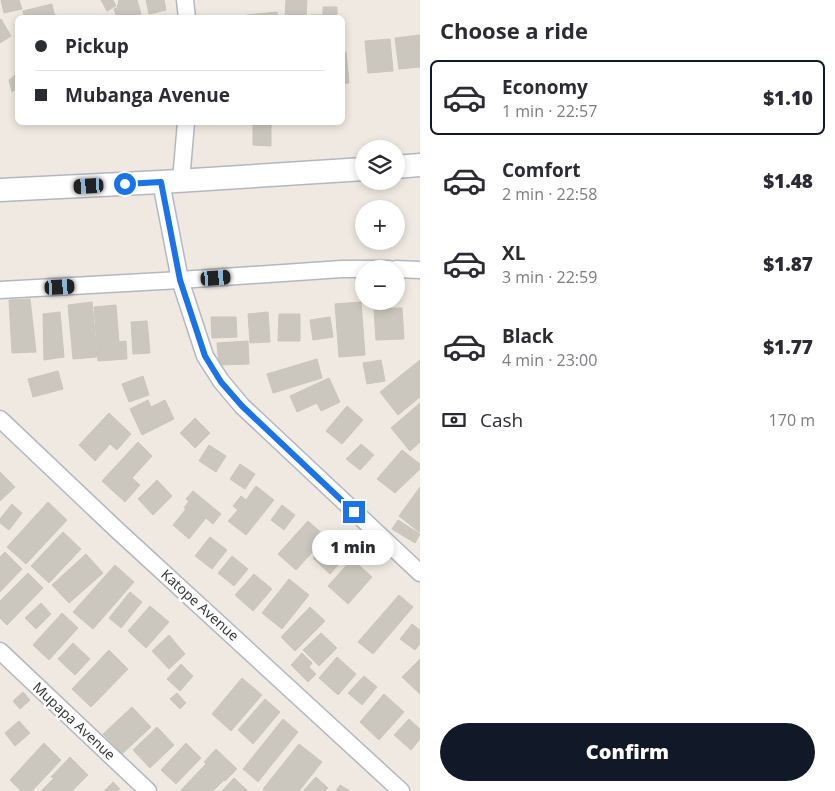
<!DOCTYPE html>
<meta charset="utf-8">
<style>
body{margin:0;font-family:"Open Sans",sans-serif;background:#f7f7f7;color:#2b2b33;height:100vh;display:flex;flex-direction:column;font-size:19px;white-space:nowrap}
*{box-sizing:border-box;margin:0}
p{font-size:16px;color:#7c7c81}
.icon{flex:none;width:28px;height:28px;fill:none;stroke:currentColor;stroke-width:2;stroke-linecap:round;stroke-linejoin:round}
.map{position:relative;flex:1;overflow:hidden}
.drawer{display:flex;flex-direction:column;background:#fff;width:415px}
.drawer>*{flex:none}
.top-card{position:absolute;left:15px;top:15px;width:330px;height:110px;border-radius:8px;box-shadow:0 2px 8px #0003;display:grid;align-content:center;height:110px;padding:0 20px;background:#fff}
.buttons{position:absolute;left:355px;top:140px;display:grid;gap:10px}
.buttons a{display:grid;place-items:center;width:50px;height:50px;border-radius:50%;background:#fff;box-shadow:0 2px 8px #0003;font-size:25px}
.end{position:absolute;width:22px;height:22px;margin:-11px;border:6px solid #1a73e8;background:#fff;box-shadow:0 0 0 2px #fff}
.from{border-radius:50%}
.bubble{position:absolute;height:35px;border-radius:18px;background:#fff;box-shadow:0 2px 8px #0003;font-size:16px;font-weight:800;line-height:35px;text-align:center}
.car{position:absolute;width:15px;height:30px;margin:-15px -8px;border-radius:6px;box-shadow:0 0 4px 1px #0007;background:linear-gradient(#222 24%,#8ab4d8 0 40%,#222 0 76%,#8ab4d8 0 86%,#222 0)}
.top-card b{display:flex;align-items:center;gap:18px;height:48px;font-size:19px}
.top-card b+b{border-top:1px solid #e1e1e2}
.top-card i{width:12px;height:12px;background:#2b2b33}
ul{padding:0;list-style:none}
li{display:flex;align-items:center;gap:15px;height:75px;margin:0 10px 8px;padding:0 10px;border:2px solid transparent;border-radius:8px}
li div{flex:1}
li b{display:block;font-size:19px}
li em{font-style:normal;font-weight:800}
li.current{border-color:#111827}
li>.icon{width:45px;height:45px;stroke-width:1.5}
h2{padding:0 20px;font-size:22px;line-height:60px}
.pay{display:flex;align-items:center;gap:12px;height:55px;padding:0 20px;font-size:19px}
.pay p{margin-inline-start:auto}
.button{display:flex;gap:10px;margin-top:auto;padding:10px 20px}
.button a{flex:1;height:58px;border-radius:30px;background:#111827;color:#fff;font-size:20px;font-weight:800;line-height:58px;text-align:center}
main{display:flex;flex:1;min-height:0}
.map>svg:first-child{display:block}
.building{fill:#cbc7bf;stroke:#cbc5ba}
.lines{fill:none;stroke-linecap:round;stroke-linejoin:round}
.street-casing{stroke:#b4b7c1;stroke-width:19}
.secondary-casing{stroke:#b4b7c1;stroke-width:25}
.street{stroke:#fff;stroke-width:16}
.secondary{stroke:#fff;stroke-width:22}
.route{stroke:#1a73e8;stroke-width:6}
.labels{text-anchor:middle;stroke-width:5;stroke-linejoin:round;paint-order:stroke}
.street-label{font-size:14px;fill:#2e2e2e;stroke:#fff}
</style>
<main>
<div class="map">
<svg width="420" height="791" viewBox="0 0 420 791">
<rect width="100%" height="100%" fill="#efe9e1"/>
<g class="building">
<polygon points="1,0 19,0 22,9 4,13"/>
<polygon points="101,0 113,0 116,6 107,11"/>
<polygon points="119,0 137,0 141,14 132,18 117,18 114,9 117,8"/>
<polygon points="146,0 164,0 166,10 149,14"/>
<polygon points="286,0 307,0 306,18 285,18"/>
<polygon points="52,4 55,18 24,18 23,11"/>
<polygon points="323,7 337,7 337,18 311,18 311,15 323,15"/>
<polygon points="277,12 278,18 248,18 247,15"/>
<polygon points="1,19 11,36 0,43 0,20"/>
<polygon points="420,35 420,67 399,69 395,38"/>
<polygon points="390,39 393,71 368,73 365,41"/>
<polygon points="342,52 346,52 349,83 342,84"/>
<polygon points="18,73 18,87 12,92 9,80"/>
<polygon points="253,122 271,122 271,146 253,145"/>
<polygon points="30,299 36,352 12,353 9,300"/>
<polygon points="92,302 97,357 73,359 68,305"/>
<polygon points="361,302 365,355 339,357 335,304"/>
<polygon points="116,305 119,342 126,341 127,359 98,361 94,307"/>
<polygon points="402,308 404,339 376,340 374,309"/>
<polygon points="60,312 64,357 44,360 43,314"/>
<polygon points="268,312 270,342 250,343 248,314"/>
<polygon points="279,314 300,314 300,341 278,341"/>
<polygon points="211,317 236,317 237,337 212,338"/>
<polygon points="330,317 333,337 313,340 310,320"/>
<polygon points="147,321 150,353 133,354 131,322"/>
<polygon points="248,341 249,364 219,365 217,343"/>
<polygon points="317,359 322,378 273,393 267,374"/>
<polygon points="381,360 385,381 367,384 363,363"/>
<polygon points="420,360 420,397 398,415 380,392"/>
<polygon points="58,371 63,389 33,397 28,379"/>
<polygon points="143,376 149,395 129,402 122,384"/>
<polygon points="329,378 340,402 321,411 317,403 297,412 290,396"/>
<polygon points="148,400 151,407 165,400 174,419 142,435 130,409"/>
<polygon points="420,403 420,442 410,451 391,428"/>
<polygon points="347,406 363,420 342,444 326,431"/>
<polygon points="109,413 131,434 117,450 110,444 95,461 79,445"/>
<polygon points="195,418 210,433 195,448 180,433"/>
<polygon points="138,442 152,456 132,478 140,485 125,502 102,481"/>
<polygon points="361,444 374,455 360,470 346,459"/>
<polygon points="209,445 226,456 216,472 199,461"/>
<polygon points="402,450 420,464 420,469 395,493 377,479"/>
<polygon points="240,464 255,474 245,489 230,479"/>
<polygon points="0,472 15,487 0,501"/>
<polygon points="157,480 172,496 153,515 138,499"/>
<polygon points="256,486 274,500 246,535 228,521 238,510 233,506 241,496 246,500"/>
<polygon points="420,487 420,531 419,532 399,516"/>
<polygon points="193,491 221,514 213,524 206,518 189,539 173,525 186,509 184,508 189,501 186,499"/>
<polygon points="48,502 67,520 26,564 7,547"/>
<polygon points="12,504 22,513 9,530 0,523 0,519"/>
<polygon points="282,505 295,515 284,530 271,520"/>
<polygon points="398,520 420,534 415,543 392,529"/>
<polygon points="308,521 326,537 296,570 278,554"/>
<polygon points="63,532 81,549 49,583 31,566"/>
<polygon points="210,537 227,550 212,569 195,556"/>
<polygon points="328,541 345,557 330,574 313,558"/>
<polygon points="5,552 22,569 0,592 0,557"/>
<polygon points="86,554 103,573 69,603 52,585"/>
<polygon points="232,556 248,569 234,586 218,573"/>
<polygon points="352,559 372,577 348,604 328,586"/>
<polygon points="115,565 134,582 93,629 73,612"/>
<polygon points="28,573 43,588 7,625 0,618 0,601"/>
<polygon points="254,574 272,589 253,611 235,595"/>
<polygon points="289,579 309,595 282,629 262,613"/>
<polygon points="130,592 142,602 121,628 109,618"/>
<polygon points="399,595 413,607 373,654 358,642"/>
<polygon points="41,603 51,614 36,629 25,618"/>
<polygon points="150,606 169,622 146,648 128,631"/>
<polygon points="310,607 325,621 295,651 281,637"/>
<polygon points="62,613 78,628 49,660 33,645"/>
<polygon points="412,624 420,630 420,644 415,650 400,639"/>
<polygon points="321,633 337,648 319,666 303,650"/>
<polygon points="169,635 185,654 169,669 152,651"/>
<polygon points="73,643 90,659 75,675 58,659"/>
<polygon points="109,650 128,669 91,707 72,689"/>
<polygon points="302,653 312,663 309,667 316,674 308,682 291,665"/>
<polygon points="337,657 356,674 338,695 319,678"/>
<polygon points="420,659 420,694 402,677"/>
<polygon points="181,664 193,676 180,691 167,679"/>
<polygon points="364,676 377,687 362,705 348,693"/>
<polygon points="242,678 262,695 231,731 212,714"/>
<polygon points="23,692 30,700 20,709 13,701"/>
<polygon points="177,693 186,703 180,709 170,699"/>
<polygon points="384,694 404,712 379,740 360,722"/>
<polygon points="265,699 280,712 253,744 238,730"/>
<polygon points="132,707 151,727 122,754 103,734"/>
<polygon points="283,719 298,732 258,782 243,769"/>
<polygon points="409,719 420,729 420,739 411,750 394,735"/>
<polygon points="19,721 30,733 15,746 5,733"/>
<polygon points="157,727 174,745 150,768 133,750"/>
<polygon points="44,743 61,760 32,791 21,791 10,780"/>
<polygon points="186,743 201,758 176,784 161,770"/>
<polygon points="299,744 322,762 299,791 266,791 263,789"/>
<polygon points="216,749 237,769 225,781 224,780 213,791 180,791 206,764 204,762"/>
<polygon points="70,757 88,775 72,791 41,791 54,778 51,777"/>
<polygon points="316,777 328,788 325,791 303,791"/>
<polygon points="234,778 248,791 222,791"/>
<polygon points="113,782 120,789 117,791 104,791"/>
<polygon points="340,785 350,791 336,791"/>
</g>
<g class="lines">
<g class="street-casing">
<g id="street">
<polyline points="185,0 187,18"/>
<polyline points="181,181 186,122"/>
<polyline points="161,182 180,280 205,356 221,381 242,406 420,573"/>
<polyline points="396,269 420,270"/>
<polyline points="0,290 180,280 342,269 389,269"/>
<polyline points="0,419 116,529 401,791"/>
<polyline points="0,651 148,791"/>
</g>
</g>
<g class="secondary-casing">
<g id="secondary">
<polyline points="396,167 420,165"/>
<polyline points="0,190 161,182 364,169"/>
</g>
</g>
<use href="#street" class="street"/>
<use href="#secondary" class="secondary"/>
</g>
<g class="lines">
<polyline class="route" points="125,184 161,182 180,280 205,356 221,382 242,406 354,512"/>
</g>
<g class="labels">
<g class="street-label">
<text transform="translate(200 605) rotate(42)" y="5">Katope Avenue</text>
<text transform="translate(74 721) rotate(43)" y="5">Mupapa Avenue</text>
</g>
</g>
</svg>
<div class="buttons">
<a><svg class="icon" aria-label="layers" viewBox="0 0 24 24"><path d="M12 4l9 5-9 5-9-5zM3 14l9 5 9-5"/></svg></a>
<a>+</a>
<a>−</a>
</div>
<i class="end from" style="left:125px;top:184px"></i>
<i class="end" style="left:354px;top:512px"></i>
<div class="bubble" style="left:312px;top:530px;width:82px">1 min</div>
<i class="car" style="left:89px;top:186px;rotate:267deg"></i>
<i class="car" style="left:216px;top:278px;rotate:86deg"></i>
<i class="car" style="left:60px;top:287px;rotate:87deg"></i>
<div class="top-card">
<b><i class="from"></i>Pickup</b>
<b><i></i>Mubanga Avenue</b>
</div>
</div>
<section class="drawer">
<h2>Choose a ride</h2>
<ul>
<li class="current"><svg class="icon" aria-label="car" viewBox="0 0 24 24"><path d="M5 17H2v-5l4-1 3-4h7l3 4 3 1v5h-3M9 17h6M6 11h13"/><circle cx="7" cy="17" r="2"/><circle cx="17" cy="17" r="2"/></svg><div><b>Economy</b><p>1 min · 22:57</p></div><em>$1.10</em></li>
<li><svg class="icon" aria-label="car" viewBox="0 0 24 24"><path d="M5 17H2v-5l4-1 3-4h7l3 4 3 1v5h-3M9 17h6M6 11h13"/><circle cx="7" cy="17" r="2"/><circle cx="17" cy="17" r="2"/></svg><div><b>Comfort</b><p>2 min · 22:58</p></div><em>$1.48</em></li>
<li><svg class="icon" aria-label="car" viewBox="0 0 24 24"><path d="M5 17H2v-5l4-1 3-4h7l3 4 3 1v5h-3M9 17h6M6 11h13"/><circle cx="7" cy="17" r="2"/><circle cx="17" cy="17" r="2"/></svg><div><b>XL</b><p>3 min · 22:59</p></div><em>$1.87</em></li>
<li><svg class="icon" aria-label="car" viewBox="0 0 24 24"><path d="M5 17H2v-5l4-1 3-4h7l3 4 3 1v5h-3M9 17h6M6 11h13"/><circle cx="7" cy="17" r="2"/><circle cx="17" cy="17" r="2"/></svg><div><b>Black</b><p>4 min · 23:00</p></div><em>$1.77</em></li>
</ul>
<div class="pay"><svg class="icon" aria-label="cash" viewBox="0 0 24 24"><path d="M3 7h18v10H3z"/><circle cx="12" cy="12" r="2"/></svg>Cash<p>170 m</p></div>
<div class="button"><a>Confirm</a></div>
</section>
</main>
